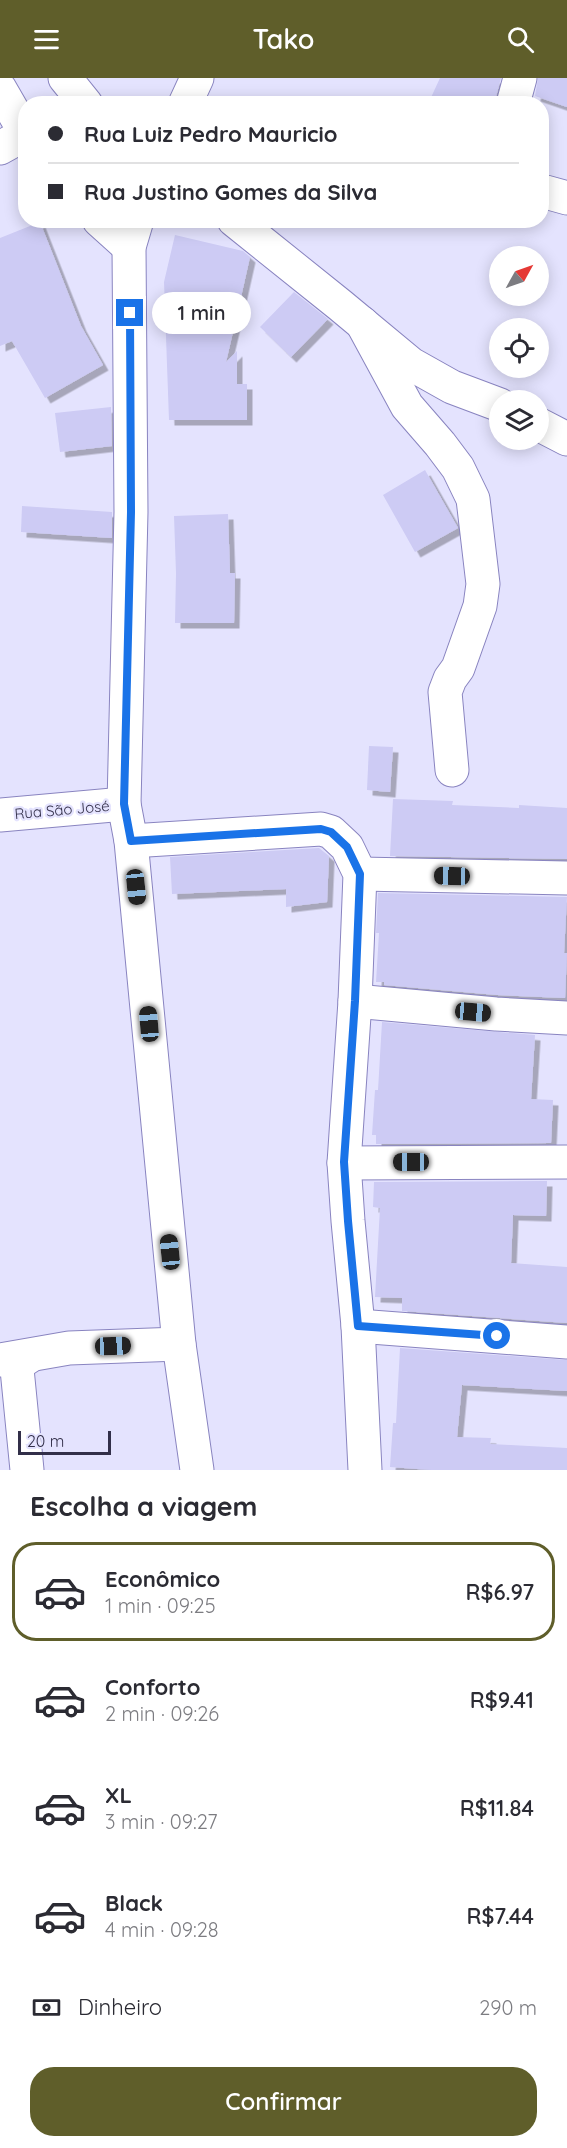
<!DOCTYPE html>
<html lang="pt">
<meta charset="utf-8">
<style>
body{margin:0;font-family:Quicksand,sans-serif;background:#f7f7f7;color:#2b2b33;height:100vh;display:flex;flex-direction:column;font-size:22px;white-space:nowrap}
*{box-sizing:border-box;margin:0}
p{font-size:20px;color:#7c7c81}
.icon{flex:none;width:33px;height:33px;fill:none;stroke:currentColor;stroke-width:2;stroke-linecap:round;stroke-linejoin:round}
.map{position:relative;height:1392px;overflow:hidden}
.sheet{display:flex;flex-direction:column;background:#fff;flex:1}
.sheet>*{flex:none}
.guide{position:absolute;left:18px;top:18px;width:531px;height:132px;border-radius:24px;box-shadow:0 3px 15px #0003;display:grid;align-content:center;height:132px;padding:0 30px;background:#fff}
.needle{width:39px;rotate:50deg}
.controls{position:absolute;left:489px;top:168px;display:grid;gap:12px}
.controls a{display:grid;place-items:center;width:60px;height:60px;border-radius:50%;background:#fff;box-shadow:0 3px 15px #0003;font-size:30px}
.scale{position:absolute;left:18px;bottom:15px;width:93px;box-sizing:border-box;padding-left:6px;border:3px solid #322f49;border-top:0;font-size:16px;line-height:21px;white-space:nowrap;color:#322f49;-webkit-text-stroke:4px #e4e3fe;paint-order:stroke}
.end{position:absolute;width:27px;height:27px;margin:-14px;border:8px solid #1a73e8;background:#fff;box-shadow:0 0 0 3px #fff}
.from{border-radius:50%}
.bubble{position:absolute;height:42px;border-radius:21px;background:#fff;box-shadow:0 3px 15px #0003;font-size:20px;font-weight:600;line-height:42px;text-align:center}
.car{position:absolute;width:18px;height:36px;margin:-18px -9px;border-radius:8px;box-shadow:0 0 4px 2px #0007;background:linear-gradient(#222 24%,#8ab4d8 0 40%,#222 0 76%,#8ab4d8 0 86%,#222 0)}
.guide b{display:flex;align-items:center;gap:21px;height:57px;font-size:22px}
.guide b+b{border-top:2px solid #e1e1e2}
.guide i{width:15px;height:15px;background:#2b2b33}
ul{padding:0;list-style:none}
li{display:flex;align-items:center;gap:18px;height:99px;margin:0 12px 9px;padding:0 18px;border:3px solid transparent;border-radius:24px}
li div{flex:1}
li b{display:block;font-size:22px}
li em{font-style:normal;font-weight:600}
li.active{border-color:#5f5e2a}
li>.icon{width:54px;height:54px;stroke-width:1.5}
h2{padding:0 30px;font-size:27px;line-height:72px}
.pay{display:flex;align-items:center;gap:15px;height:66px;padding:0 30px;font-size:22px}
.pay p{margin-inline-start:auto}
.action{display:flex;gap:12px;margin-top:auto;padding:12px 30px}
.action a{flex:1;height:69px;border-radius:24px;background:#5f5e2a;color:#fff;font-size:24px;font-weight:600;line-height:69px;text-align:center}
header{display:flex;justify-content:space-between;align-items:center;height:78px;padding:0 30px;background:#5f5e2a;color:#fff;font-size:27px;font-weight:600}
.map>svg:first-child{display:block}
.building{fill:#cdcbf4;filter:url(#shadow)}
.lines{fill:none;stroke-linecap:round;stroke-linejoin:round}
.street-casing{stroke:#8984c0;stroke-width:35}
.secondary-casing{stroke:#8984c0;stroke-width:35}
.street{stroke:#fff;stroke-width:33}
.secondary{stroke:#fff;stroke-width:33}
.route{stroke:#1a73e8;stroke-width:8}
.labels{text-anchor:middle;stroke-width:4.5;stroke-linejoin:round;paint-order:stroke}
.street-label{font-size:15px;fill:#322f49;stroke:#e4e3fe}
</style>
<header><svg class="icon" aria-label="menu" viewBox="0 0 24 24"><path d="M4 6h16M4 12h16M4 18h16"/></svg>Tako<svg class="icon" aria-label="search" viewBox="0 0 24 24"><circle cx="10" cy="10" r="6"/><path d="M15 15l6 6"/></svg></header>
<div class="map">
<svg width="567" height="1392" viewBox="0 0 567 1392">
<defs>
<filter id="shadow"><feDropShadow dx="5.5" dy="5.5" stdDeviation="0" flood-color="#0004"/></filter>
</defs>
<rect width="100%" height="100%" fill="#e4e3fe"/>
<g class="building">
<polygon points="440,0 501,0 494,26 428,26"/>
<polygon points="538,0 567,0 567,29 535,18"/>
<polygon points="40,144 81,248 103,287 45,320 12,263 0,268 0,160"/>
<polygon points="175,157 243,173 250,179 239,228 236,226 237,237 226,284 237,273 237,306 247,306 247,342 169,342 164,204"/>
<polygon points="294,214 328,241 291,279 260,249"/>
<polygon points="111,329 112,368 60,374 55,335"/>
<polygon points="425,392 458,450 415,474 383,417"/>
<polygon points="22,428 112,434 112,460 21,454"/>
<polygon points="228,436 230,495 235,495 234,545 175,545 176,495 174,438"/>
<polygon points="369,668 393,669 390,714 367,712"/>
<polygon points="393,721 453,723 452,727 519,730 519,727 567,730 567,781 390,778"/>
<polygon points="319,770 329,778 327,824 286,829 286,811 172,816 170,779"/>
<polygon points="378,815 567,819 564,875 567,875 565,920 497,917 384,907 384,904 376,904 379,855 376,855"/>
<polygon points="382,944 535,957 531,1021 553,1022 551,1065 376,1066 376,1057 372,1057 375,1012 378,1012"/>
<polygon points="547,1103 546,1138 513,1137 511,1185 567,1189 567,1245 402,1233 402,1220 375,1219 380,1130 373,1129 374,1104"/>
<polygon points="400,1270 567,1282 567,1313 462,1307 457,1359 491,1360 490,1366 567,1370 567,1392 431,1392 390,1389 393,1345 396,1345"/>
</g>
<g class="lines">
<g class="street-casing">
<g id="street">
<polyline points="185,26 197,0"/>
<polyline points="513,26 520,0"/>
<polyline points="0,70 25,56"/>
<polyline points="542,113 567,120"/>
<polyline points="234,142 340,227 411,286 452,309 500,327"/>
<polyline points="362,245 407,328 440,366 458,390 473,421 483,506 480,528 458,590 450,601 445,614 452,692"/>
<polyline points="538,346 567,361"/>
<polyline points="131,763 321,751 331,754 347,769 360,796 355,923 344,1085 348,1143 358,1248 365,1392"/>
<polyline points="360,796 567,800"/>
<polyline points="355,923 496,936 567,940"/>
<polyline points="344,1085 567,1084"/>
<polyline points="358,1248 567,1264"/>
<polyline points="0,1282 69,1270 179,1266"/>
<polyline points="27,1392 17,1291 21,1284 30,1278"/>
</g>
</g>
<g class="secondary-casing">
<g id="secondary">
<polyline points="65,0 86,26"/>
<polyline points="0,11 26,56"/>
<polyline points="99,142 129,169"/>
<polyline points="137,142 129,169 131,434 124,726 131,763 179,1266 197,1392"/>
<polyline points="0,737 124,726"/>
</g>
</g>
<use href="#street" class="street"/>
<use href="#secondary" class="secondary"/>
</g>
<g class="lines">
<polyline class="route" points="130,235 131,434 124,726 131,763 321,751 331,754 347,769 360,796 355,923 344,1084 348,1143 358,1248 497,1258"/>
</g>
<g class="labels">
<g class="street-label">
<text transform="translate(62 732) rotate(-5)" y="5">Rua São José</text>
</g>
</g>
</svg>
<div class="controls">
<a><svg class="needle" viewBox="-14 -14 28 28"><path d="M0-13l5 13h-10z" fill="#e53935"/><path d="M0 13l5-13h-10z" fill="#7c7c81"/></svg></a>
<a><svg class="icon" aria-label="locate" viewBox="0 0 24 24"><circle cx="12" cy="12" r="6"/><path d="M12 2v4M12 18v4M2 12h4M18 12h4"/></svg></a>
<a><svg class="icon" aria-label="layers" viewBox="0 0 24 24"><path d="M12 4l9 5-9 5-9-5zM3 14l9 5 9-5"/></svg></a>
</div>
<div class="scale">20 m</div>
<i class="end from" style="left:497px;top:1258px"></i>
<i class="end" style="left:130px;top:235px"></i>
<div class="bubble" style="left:152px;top:214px;width:99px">1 min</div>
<i class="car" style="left:452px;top:798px;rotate:271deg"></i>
<i class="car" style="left:136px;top:809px;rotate:174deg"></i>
<i class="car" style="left:473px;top:934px;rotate:95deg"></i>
<i class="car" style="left:149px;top:946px;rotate:355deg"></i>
<i class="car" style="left:411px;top:1084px;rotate:270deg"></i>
<i class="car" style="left:170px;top:1174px;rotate:354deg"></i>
<i class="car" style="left:113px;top:1268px;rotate:88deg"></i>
<div class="guide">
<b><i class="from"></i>Rua Luiz Pedro Mauricio</b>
<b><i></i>Rua Justino Gomes da Silva</b>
</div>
</div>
<section class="sheet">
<h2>Escolha a viagem</h2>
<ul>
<li class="active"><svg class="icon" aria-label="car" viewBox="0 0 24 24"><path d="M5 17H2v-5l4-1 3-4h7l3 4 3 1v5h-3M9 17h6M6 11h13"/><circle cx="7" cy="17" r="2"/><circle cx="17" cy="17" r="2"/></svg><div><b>Econômico</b><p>1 min · 09:25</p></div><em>R$6.97</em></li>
<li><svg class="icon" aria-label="car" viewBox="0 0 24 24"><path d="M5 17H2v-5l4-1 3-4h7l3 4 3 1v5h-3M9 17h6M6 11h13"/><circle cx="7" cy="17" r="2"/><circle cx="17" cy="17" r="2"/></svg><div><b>Conforto</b><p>2 min · 09:26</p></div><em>R$9.41</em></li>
<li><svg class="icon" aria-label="car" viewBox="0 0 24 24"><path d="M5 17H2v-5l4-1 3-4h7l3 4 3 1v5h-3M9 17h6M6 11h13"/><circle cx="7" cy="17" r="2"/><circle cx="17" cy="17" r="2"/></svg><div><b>XL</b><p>3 min · 09:27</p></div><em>R$11.84</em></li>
<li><svg class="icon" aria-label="car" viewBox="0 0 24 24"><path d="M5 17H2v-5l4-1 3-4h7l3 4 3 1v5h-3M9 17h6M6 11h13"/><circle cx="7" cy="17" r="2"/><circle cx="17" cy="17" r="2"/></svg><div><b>Black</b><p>4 min · 09:28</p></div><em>R$7.44</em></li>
</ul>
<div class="pay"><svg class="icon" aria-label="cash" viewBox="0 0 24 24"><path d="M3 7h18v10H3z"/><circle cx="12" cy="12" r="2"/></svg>Dinheiro<p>290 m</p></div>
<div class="action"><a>Confirmar</a></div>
</section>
